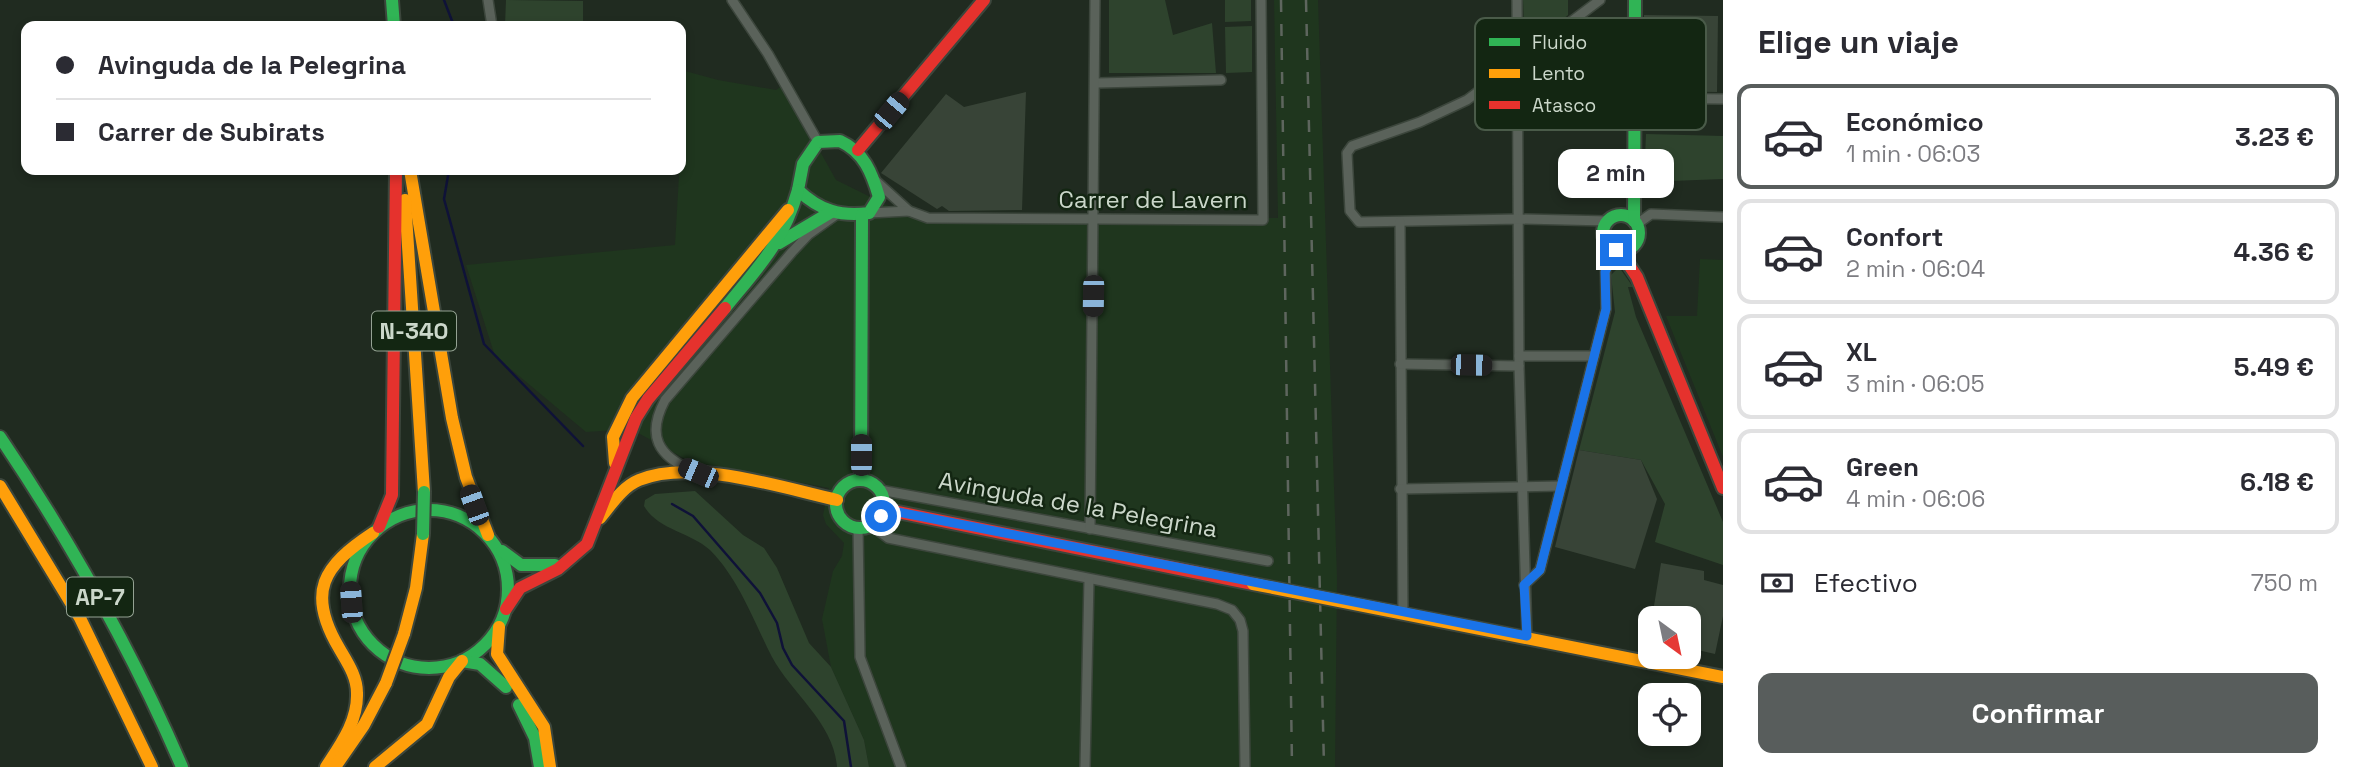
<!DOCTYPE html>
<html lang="es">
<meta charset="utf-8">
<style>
body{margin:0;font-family:"Space Grotesk",sans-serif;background:#f7f7f7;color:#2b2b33;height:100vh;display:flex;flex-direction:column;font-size:26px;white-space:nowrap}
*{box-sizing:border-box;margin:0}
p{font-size:23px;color:#7c7c81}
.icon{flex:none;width:38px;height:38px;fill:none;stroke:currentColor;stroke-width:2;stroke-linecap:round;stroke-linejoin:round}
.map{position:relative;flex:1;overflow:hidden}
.drawer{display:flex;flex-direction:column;background:#fff;width:630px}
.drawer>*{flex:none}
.hud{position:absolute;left:21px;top:21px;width:665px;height:154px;border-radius:14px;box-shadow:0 4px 10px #0003;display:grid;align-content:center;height:154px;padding:0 35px;background:#fff}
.needle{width:46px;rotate:147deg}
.fabs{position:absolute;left:1638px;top:606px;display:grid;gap:14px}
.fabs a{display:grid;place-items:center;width:63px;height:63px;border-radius:14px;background:#fff;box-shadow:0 4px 10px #0003;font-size:35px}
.end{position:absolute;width:32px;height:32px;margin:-16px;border:9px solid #1a73e8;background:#fff;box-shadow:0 0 0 4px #fff}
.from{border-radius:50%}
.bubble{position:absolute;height:49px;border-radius:14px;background:#fff;box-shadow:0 4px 10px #0003;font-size:23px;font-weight:800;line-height:49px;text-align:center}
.car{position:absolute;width:21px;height:42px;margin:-21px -10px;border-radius:9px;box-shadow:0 0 5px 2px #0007;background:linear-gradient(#222 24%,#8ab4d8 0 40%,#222 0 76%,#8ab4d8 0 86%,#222 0)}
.hud b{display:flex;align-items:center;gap:24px;height:66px;font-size:26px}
.hud b+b{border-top:2px solid #e1e1e2}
.hud i{width:18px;height:18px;background:#2b2b33}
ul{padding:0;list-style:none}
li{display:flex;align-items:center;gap:21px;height:105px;margin:0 14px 10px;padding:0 21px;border:4px solid #e1e1e2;border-radius:14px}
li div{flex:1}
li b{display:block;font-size:26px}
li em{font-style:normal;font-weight:800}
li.selected{border-color:#585d5c}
li>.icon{width:63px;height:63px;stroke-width:1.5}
h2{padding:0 35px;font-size:32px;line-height:84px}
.pay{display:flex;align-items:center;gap:18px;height:77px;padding:0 35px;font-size:26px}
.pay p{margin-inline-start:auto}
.button{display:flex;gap:14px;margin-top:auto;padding:14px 35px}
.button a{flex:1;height:80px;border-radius:14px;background:#585d5c;color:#fff;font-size:28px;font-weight:800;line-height:80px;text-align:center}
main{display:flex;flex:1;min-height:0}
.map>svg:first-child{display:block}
.built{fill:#1f361e}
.green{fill:#2e432d}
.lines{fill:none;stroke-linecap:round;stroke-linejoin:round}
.stream{stroke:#0f1238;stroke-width:2.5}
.building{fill:#384437}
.street-casing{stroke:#3c463c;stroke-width:12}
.fast-casing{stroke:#3c463c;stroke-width:16}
.slow-casing{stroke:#3c463c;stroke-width:16}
.jam-casing{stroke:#3c463c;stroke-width:16}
.street{stroke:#5a625a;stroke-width:9}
.fast{stroke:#30b455;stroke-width:12}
.slow{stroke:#ff9f0a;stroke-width:12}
.jam{stroke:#e5322d;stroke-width:12}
.rail{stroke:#5e665e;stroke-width:2.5;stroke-dasharray:12 12;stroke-linecap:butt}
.fast-bridge-casing{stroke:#3c463c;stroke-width:16;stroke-linecap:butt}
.slow-bridge-casing{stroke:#3c463c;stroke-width:16;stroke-linecap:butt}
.fast-bridge{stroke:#30b455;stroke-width:12}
.slow-bridge{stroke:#ff9f0a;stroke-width:12}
.route{stroke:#1a73e8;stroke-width:9}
.labels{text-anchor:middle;stroke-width:5;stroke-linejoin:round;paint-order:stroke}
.shield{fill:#132612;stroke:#94a293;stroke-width:2}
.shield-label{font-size:23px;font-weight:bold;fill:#cbd7ca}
.street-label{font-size:24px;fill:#cbd7ca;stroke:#132612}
.key{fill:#132612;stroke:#4a5b49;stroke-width:2}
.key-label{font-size:19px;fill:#cbd7ca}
</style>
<main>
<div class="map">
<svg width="1723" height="767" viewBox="0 0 1723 767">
<rect width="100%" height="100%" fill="#202b20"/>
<g class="built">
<polygon points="1274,0 1318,0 1337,578 1335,767 869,767 864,740 831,667 822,619 833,571 842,556 844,543 826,524 823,515 829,488 689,461 631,429 586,432 495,356 466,265 675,245 685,71 718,80 776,90 783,85 836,180 911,217 1278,218"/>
<polygon points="1700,259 1723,260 1723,457 1666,316 1697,316"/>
</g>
<g class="green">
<polygon points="506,0 583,1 583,26 505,26"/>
<polygon points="1109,0 1165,0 1173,35 1212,23 1216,73 1109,73"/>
<polygon points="1225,0 1251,0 1251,21 1225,22"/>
<polygon points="1523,0 1568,0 1568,15 1525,54"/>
<polygon points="1252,26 1252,72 1226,73 1225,27"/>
<polygon points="1646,134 1723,136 1723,179 1644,182"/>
<polygon points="1619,267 1633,287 1628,287 1636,317 1723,522 1723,565 1655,542 1665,504 1641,460 1579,450 1615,312 1611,275"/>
<path d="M 695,491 L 743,535 L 764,548 L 777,568 L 809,643 L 831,667 L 864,740 L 869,767 L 837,767 C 834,723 792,694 772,657 C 754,622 739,579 710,550 C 690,532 658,530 644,506 L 645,500 L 655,494 Z"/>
</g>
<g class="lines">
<g class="stream">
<polyline points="444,0 454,26"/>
<polyline points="449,170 444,199 484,344 583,446"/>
<polyline points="672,504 693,516 760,593 777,623 783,648 792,665 844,721 851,767"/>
</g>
</g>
<g class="building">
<polygon points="1644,15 1718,16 1717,92 1652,91 1643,81"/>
<polygon points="1026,92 1022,210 949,211 942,206 937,209 881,173 946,94 964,107"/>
<polygon points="1579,450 1641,460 1657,499 1635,569 1555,547"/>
<polygon points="1661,563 1704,571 1704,580 1723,585 1723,616 1715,654 1689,648 1689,618 1652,618"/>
</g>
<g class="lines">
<g class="street-casing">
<g id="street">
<polyline points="488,0 492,26"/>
<polyline points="732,0 768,54 818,142"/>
<polyline points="1517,0 1519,366 1527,636"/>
<polyline points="1600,0 1467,100 1420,122 1352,146 1347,153 1350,211 1359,222 1519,219 1608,221"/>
<polyline points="1097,83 1221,80"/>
<polyline points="1633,98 1723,99"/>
<polyline points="875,180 909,211 928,218 1263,220 1261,0"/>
<polyline points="869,213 909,211"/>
<polyline points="1400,222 1403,613"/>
<polyline points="1637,224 1651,214 1723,217"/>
<polyline points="1519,356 1594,356"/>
<polyline points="1400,364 1519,366"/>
<path d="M 693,471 C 658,456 646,436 665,400 L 792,252 L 809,234 L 837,214"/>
<polyline points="1400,489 1561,486"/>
<polyline points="880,490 1268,561"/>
<polyline points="871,525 888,538 1217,604 1232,610 1240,620 1243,631 1245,767"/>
<polyline points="858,527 860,657 901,767"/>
<polyline points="1090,529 1095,0"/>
<polyline points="1524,585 1540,570 1606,309 1605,240"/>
<polyline points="1085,767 1089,579"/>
</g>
</g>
<g class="fast-casing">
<g id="fast">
<polyline points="392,0 394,26"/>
<path d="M 840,141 C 864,152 872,173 879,197 L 869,213 C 840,217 819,210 798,190 L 803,164 L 818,142 Z"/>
<circle cx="1621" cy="233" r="18"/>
<polyline points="1634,221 1635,0"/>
<polyline points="779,243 831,212"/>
<path d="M 725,308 C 759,266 783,243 798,190"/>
<path d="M 0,437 C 71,542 132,651 182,767"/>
<polyline points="861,480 862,215"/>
<circle cx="860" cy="504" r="24"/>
<circle cx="429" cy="589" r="79"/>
<polyline points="502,551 521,565 555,565"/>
<polyline points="462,661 480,664 506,687"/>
<polyline points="519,705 535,738 540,767"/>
</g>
</g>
<g class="slow-casing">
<g id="slow">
<polyline points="410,170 452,418 466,477 488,535"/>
<polyline points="405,200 424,492"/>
<polyline points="615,463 613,437 632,398 788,210"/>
<polyline points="0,486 80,618 152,767"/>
<path d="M 600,518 C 611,505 622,487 639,480 C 692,458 783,488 837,500"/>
<polyline points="1339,601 1723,677"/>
<polyline points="499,627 497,654 544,727 550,767"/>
<polyline points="404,634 416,588 423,534"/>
<path d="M 326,767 C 341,744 358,721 357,693 C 357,676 347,662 339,648 C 306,592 323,566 373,533"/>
<polyline points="335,767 364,725 386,683"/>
<polyline points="375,767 427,724 449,677 462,661"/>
</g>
</g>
<g class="jam-casing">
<g id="jam">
<polyline points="858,150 984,0"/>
<polyline points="1619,250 1637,277 1723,488"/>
<polyline points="883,509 1253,584"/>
<polyline points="379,527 392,495 396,170"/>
<polyline points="506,609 520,588 558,569 587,544 636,418 648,399 725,308"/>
</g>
</g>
<use href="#street" class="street"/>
<use href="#fast" class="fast"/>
<use href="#slow" class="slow"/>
<use href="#jam" class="jam"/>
<g class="rail">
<polyline points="1281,0 1292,767"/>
<polyline points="1306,0 1324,767"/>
</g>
<g class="fast-bridge-casing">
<polyline id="fast-bridge" points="423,534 424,492"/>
</g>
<g class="slow-bridge-casing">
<g id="slow-bridge">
<polyline points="1253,584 1339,601"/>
<polyline points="386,683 404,634"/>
</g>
</g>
<use href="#fast-bridge" class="fast-bridge"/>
<use href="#slow-bridge" class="slow-bridge"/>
</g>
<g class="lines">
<polyline class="route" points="881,516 883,509 1527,636 1524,585 1540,570 1606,309 1605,272 1616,250"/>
</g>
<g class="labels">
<g class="shield">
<rect x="372" y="311.5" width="84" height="39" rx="5"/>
<rect x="67" y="577.5" width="66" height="39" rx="5"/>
</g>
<g class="shield-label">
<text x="414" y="339">N-340</text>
<text x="100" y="605">AP-7</text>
</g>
<g class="street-label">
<text x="1153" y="208">Carrer de Lavern</text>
<text transform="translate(1078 505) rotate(10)" y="8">Avinguda de la Pelegrina</text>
</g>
</g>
<rect x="1475" y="18" width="231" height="112" rx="10" class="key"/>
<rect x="1489" y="38" width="31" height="8" fill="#30b455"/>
<rect x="1489" y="69" width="31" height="9" fill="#ff9f0a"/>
<rect x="1489" y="101" width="31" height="8" fill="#e5322d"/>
<g class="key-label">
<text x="1532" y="49">Fluido</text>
<text x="1532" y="80">Lento</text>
<text x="1532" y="112">Atasco</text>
</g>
</svg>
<div class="fabs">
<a><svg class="needle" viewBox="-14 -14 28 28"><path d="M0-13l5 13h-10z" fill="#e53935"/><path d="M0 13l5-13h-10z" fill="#7c7c81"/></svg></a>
<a><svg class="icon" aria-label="locate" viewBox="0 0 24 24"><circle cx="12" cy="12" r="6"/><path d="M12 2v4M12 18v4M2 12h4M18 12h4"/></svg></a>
</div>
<i class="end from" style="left:881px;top:516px"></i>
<i class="end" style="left:1616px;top:250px"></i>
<div class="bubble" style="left:1558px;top:149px;width:116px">2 min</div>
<i class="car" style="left:891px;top:111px;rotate:40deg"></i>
<i class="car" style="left:1093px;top:296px;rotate:181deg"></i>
<i class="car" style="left:1471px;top:365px;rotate:91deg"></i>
<i class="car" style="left:861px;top:455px;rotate:0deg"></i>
<i class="car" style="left:698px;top:473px;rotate:293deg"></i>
<i class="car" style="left:474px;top:505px;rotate:340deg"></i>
<i class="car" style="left:351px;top:602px;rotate:356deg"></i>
<div class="hud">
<b><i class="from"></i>Avinguda de la Pelegrina</b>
<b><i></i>Carrer de Subirats</b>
</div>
</div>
<section class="drawer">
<h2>Elige un viaje</h2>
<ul>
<li class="selected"><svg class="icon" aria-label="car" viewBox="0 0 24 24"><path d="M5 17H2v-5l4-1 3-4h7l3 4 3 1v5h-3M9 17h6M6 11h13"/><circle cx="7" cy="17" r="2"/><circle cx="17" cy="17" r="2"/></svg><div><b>Económico</b><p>1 min · 06:03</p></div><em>3.23 €</em></li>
<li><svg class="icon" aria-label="car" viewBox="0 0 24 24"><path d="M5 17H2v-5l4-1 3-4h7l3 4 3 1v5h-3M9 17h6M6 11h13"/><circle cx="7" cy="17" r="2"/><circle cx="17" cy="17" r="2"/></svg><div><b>Confort</b><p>2 min · 06:04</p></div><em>4.36 €</em></li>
<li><svg class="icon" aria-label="car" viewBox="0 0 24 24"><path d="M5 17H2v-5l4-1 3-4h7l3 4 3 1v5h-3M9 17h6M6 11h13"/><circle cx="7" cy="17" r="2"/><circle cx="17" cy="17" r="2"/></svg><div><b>XL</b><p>3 min · 06:05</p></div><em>5.49 €</em></li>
<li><svg class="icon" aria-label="car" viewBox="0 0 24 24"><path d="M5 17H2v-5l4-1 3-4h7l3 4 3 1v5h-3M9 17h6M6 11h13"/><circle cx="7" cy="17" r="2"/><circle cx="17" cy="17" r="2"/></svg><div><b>Green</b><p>4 min · 06:06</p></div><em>6.18 €</em></li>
</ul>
<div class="pay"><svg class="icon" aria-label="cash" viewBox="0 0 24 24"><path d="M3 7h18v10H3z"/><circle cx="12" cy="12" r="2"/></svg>Efectivo<p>750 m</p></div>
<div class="button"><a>Confirmar</a></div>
</section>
</main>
